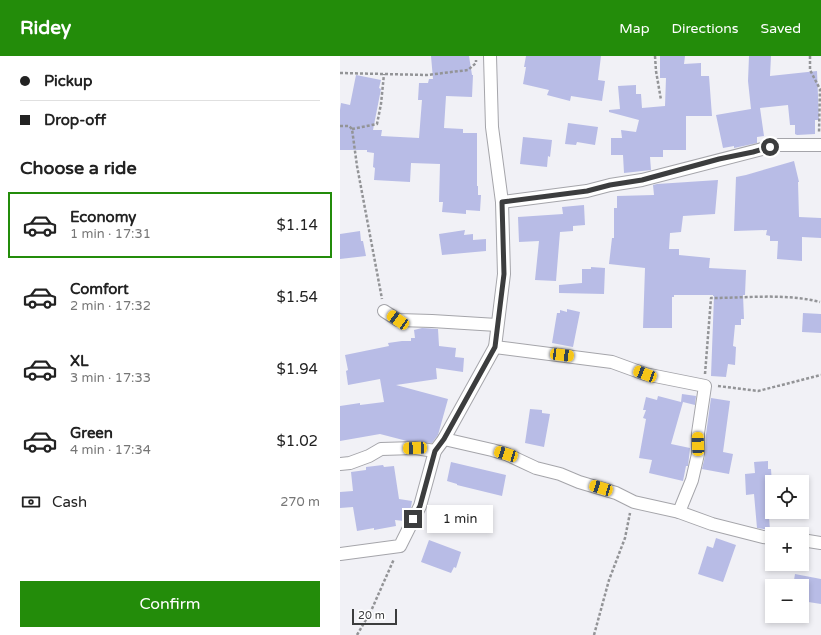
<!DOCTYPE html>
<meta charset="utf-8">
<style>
body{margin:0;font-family:"Varela Round",sans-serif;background:#f6f6f6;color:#222;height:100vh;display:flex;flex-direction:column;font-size:15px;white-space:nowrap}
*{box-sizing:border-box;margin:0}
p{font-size:13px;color:#767676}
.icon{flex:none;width:22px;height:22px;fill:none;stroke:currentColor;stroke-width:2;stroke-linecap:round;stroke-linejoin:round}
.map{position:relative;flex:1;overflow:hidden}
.details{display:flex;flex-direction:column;background:#fff;width:340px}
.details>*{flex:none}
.hud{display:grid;align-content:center;height:88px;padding:0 20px;background:#fff}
.buttons{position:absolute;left:425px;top:419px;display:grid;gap:8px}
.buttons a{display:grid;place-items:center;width:44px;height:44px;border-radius:0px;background:#fff;box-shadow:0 2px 6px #0003;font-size:20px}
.scale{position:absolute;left:12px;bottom:10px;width:45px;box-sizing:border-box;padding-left:4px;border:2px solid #3c3d3e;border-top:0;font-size:11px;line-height:14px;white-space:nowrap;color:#3c3d3e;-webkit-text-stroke:3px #fff;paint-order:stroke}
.end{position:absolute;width:18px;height:18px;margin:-9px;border:5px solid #3c3d3e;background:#fff;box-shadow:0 0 0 2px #fff}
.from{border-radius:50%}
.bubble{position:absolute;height:28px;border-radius:0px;background:#fff;box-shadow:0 2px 6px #0003;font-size:13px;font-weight:600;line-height:28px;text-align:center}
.car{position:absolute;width:12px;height:24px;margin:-12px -6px;border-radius:5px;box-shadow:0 0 3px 1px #0007;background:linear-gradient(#f5c518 24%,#345 0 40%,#f5c518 0 76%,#345 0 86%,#f5c518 0)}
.hud b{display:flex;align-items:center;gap:14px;height:38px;font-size:15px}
.hud b+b{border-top:1px solid #e0e0e0}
.hud i{width:10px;height:10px;background:#222}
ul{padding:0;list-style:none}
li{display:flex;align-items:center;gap:12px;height:66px;margin:0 8px 6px;padding:0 12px;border:2px solid transparent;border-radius:0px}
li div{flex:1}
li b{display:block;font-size:15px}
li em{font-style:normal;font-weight:600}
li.current{border-color:#238c0a}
li>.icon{width:36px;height:36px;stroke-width:1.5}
h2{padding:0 20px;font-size:18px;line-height:48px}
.pay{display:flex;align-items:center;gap:10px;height:44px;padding:0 20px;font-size:15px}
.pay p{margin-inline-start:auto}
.button{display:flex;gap:8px;margin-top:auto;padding:8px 20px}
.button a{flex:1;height:46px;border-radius:0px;background:#238c0a;color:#fff;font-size:16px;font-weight:600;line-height:46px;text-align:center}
header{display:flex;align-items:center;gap:24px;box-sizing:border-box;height:56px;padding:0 20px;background:#238c0a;color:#fff}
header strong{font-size:19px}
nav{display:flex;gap:22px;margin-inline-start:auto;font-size:14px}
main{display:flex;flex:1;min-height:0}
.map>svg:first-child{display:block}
.building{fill:#b8bce6}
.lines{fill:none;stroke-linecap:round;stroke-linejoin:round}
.minor-casing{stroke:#a5a5aa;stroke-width:14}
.path{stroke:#939497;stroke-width:2.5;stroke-dasharray:3 2;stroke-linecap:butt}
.minor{stroke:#fff;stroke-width:12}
.route{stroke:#3c3d3e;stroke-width:5}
</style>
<header>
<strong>Ridey</strong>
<nav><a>Map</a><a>Directions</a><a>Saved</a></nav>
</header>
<main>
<section class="details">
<div class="hud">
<b><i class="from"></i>Pickup</b>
<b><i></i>Drop-off</b>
</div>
<h2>Choose a ride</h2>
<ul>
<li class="current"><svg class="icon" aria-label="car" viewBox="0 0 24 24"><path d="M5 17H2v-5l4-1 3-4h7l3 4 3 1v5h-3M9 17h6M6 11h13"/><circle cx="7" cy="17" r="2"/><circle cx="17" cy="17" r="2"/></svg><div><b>Economy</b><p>1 min · 17:31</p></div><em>$1.14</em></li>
<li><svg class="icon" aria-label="car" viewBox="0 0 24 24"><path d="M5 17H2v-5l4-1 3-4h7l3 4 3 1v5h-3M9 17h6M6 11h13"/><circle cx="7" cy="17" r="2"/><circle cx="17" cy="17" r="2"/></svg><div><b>Comfort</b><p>2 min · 17:32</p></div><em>$1.54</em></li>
<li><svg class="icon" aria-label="car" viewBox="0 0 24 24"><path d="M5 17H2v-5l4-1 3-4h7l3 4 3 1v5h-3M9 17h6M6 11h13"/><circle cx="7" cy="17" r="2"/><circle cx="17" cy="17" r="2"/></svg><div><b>XL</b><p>3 min · 17:33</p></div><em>$1.94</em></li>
<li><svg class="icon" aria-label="car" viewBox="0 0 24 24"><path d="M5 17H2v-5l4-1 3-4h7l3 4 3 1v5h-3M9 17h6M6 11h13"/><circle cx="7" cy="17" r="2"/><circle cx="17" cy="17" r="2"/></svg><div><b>Green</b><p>4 min · 17:34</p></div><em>$1.02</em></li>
</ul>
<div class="pay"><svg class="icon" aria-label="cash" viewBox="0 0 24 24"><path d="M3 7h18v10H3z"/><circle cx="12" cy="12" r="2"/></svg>Cash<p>270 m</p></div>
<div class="button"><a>Confirm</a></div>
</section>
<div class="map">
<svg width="481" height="579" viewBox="0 0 481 579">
<rect width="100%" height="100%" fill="#f1f1f6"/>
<g class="building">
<polygon points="91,0 129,0 132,19 133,19 132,41 106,40 104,72 123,73 123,77 137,77 137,130 138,130 138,139 141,139 140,155 126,154 126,158 102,156 103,146 99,146 100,108 71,107 70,126 34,124 35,112 33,111 34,97 27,96 27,94 0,94 0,54 1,47 10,49 16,19 41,24 39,32 41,33 33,74 42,74 41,80 79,82 82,44 78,44 79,27 88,27 89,23 93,23"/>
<polygon points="186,0 261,0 258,24 265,25 262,45 231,40 230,45 207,39 209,34 183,28 186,11 184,11"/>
<polygon points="320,0 345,0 344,8 361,7 361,20 369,20 372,60 346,60 346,94 323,94 323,101 310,101 311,114 284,117 283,99 271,99 271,82 282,82 281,74 296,76 299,64 269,56 269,54 280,53 278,30 296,29 296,38 301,38 302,52 325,50 326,22 320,22"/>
<polygon points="409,0 431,0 430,20 477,15 479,64 475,64 475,78 457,79 455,78 455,69 450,69 448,49 420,52 424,80 417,81 417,87 394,92 394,90 383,92 376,59 411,53 408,25"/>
<polygon points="228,67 258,71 255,89 237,86 236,89 225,88"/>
<polygon points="183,81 212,84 210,101 208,100 207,111 180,108"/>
<polygon points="454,105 459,126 458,126 459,161 481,162 481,182 462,181 462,205 437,203 438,185 430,185 430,180 426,179 427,174 394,175 396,121 406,119"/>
<polygon points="378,124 375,158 343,160 341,176 330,177 329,193 339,193 339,199 370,202 369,212 406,214 405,239 403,239 404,263 401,263 401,269 395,269 393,290 396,291 395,309 388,308 386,321 371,320 374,240 373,240 373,239 334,239 334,241 332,241 332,272 303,272 305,212 269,208 272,182 274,182 274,152 277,152 277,140 314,139 313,129 317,128"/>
<polygon points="244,149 245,169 233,170 233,175 220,176 216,225 195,224 199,185 179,186 178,161 223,158 222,151"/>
<polygon points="125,174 124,179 133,178 133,184 146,183 146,195 102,199 99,178"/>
<polygon points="20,175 21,185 23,185 26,200 0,203 0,178"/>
<polygon points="251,211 265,212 264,238 219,237 219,229 242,227 242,213 251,213"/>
<polygon points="227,253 240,256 233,291 212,287 217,257 220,257 220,254 227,256"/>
<polygon points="463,257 481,258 481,277 462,276"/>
<polygon points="82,272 98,273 99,290 116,292 115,301 124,302 123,316 96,312 97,323 56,329 108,343 98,379 92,387 67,385 40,378 0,385 0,350 20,347 20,349 44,346 40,323 8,329 6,315 8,314 5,299 49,290 48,287 62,285 71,285 71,282 75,282 74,274"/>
<polygon points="342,338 356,340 355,349 343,346 331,388 350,392 348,410 346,410 343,425 309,417 312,404 299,402 306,363 303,362 306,354 303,354 306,341 317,344 318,340 341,346"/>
<polygon points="371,342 390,345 383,396 393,398 389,418 362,413 365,400 366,378"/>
<polygon points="190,353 202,354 202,357 210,358 204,391 185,387"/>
<polygon points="428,405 428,413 431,413 432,428 432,433 427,434 430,474 417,472 414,438 406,439 405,418 415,417 414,406"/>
<polygon points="111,406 166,419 162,440 117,429 117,428 107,425"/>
<polygon points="43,409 44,411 54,410 59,443 72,445 71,451 64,465 55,464 56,470 34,474 34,472 17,475 13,451 0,452 0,436 13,435 11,416 26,414 26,411"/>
<polygon points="376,482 396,489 383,526 358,518 367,490 373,492"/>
<polygon points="89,484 121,496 116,512 114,511 111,517 81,506"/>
<polygon points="455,518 481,523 481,548 462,545 462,530 453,530"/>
</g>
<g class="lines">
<g class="minor-casing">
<g id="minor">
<polyline points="162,146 247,135 270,129 302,124 438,89 481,89"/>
<polyline points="44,255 58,264 92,265 157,269"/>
<polyline points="155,291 272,306 305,318 365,330 358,377 358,398 352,424 339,456"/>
<polyline points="104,383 152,394 166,398 196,412 220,418 239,426 276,437 294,446 339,456 372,468 423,481 432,482"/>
<polyline points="0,408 10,407 29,400 41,393 75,392 95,395"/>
<polyline points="462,484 481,487"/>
<polyline points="0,498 60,490 80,450 95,395 104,383 155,291 164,218 162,146 152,71 150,0"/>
</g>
</g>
<g class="path">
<polyline points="315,0 316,15 321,44"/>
<polyline points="470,0 470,14 480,33 479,77"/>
<polyline points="0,17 87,19 128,14 136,7 136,4"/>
<polyline points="0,70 9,70 12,73 17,110 42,243"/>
<polyline points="12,73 37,68 41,48 44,18"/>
<path d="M 365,318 L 371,242 C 407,242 445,237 480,246"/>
<polyline points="378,330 418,335 481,319"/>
<polyline points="17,579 31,555 54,503"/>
<polyline points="254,579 269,524 285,482 290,457"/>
</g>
<use href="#minor" class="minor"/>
</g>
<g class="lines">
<polyline class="route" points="73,463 80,450 95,395 104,383 155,291 164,218 162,146 247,135 270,129 302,124 379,103 413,96 430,91"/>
</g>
</svg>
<div class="buttons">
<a><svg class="icon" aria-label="locate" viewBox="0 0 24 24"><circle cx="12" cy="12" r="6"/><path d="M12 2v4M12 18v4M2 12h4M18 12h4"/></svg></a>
<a>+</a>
<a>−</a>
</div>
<div class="scale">20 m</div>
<i class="end from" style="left:430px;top:91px"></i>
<i class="end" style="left:73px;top:463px"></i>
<div class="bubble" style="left:87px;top:449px;width:66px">1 min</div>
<i class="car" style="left:58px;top:264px;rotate:305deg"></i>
<i class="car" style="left:222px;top:299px;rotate:97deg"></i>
<i class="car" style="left:305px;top:318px;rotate:291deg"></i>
<i class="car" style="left:358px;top:388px;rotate:358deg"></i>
<i class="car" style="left:75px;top:392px;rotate:268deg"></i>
<i class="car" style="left:166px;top:398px;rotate:287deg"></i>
<i class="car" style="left:261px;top:432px;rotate:287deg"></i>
</div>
</main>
